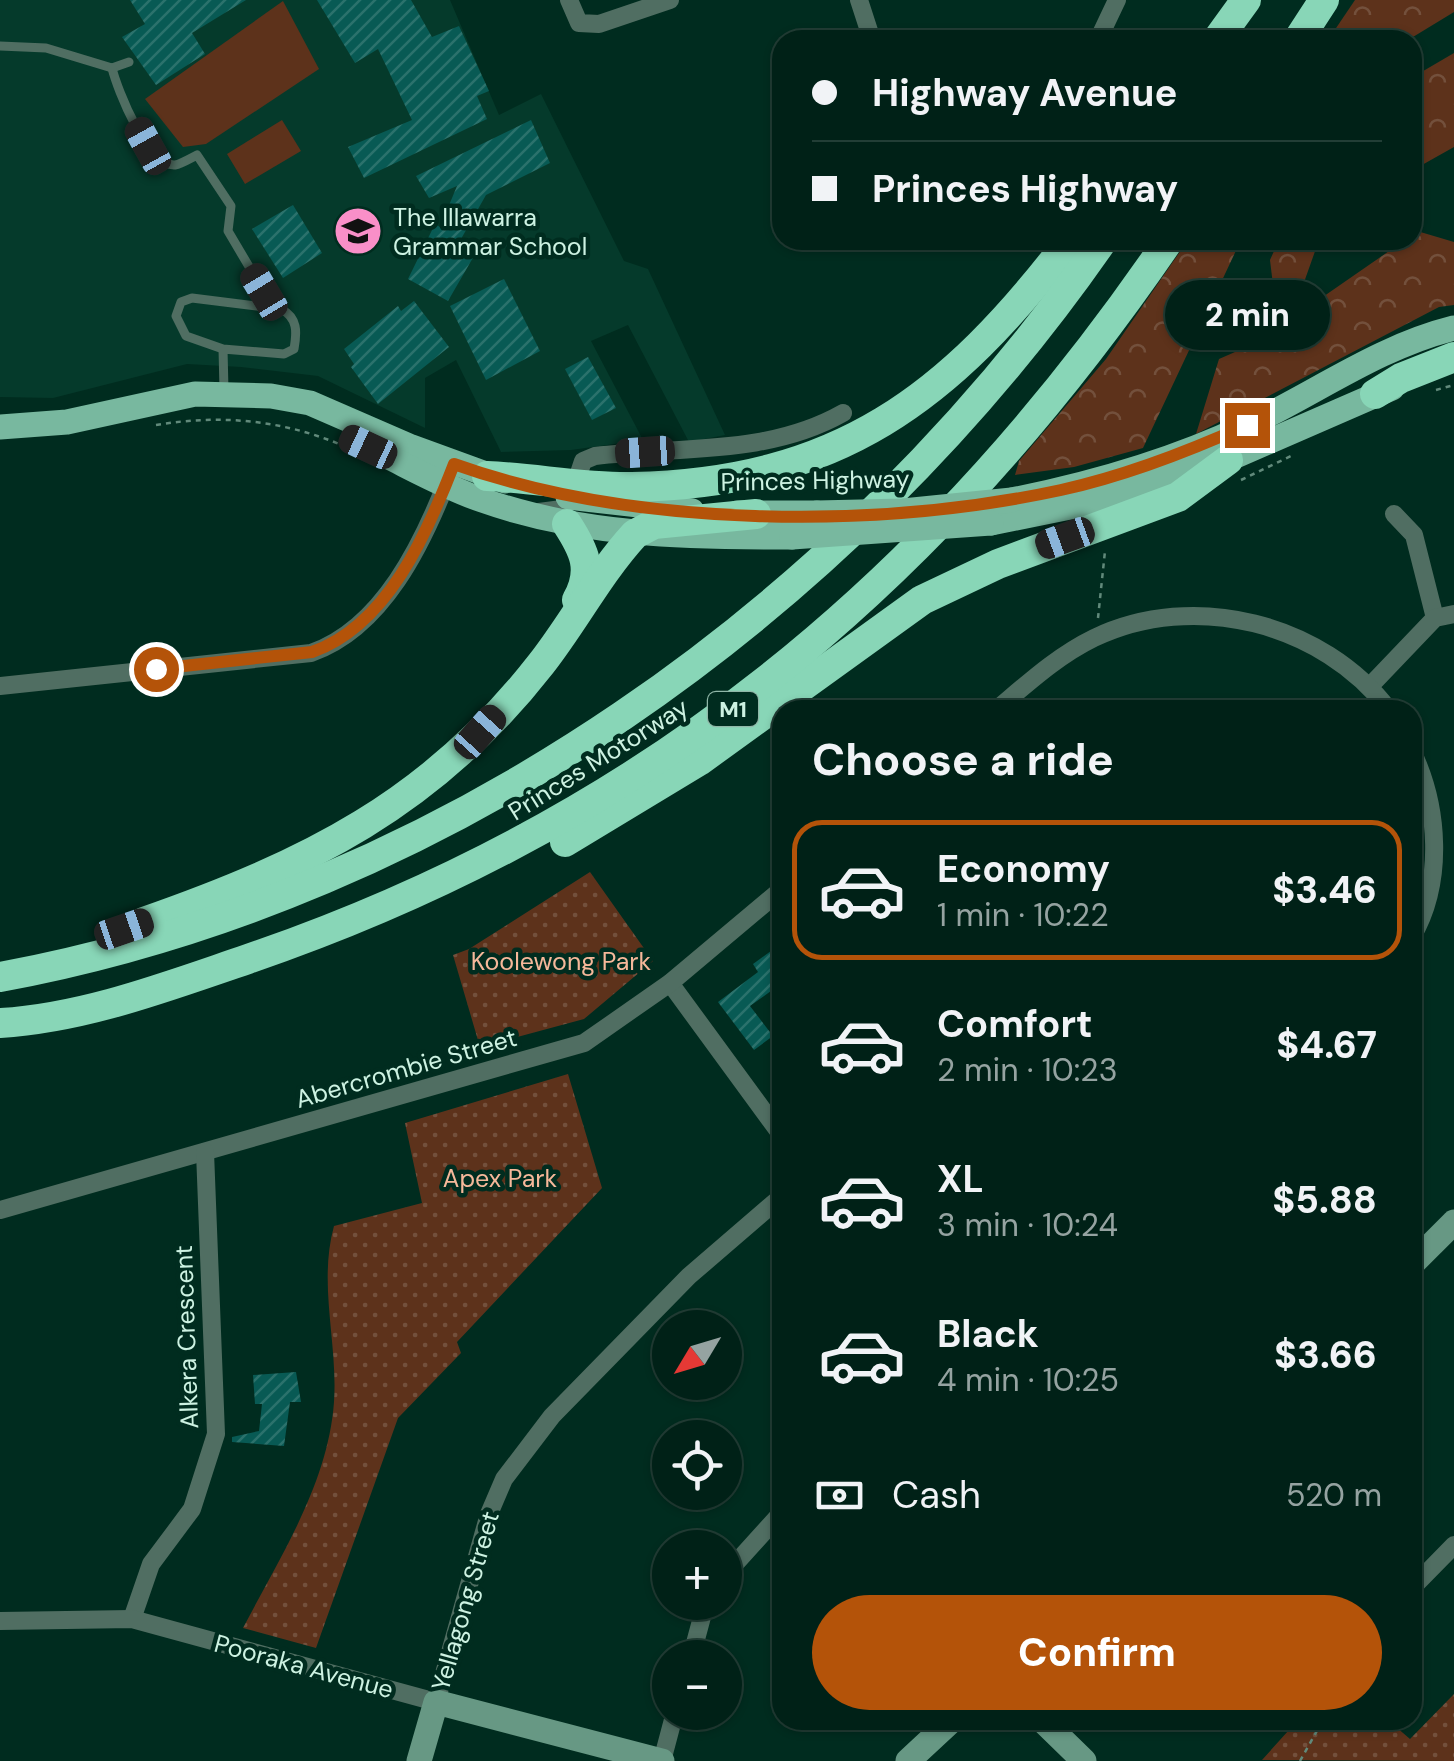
<!DOCTYPE html>
<meta charset="utf-8">
<style>
body{margin:0;font-family:"DM Sans",sans-serif;background:#0a2920;color:#f1f3f6;height:100vh;display:flex;flex-direction:column;font-size:38px;white-space:nowrap}
*{box-sizing:border-box;margin:0}
p{font-size:32px;color:#95a3a1}
.icon{flex:none;width:55px;height:55px;fill:none;stroke:currentColor;stroke-width:2;stroke-linecap:round;stroke-linejoin:round}
.map{position:relative;flex:1;overflow:hidden}
.details{position:absolute;left:772px;top:700px;width:650px;height:1030px;display:flex;flex-direction:column;background:#002117;border-radius:30px;box-shadow:0 2px 8px #0004,0 0 0 2px #223e36}
.details>*{flex:none}
.top-card{position:absolute;left:772px;top:30px;width:650px;height:220px;border-radius:30px;box-shadow:0 2px 8px #0004,0 0 0 2px #223e36;display:grid;align-content:center;height:220px;padding:0 40px;background:#002117}
.needle{width:65px;rotate:232deg}
.buttons{position:absolute;left:652px;top:1310px;display:grid;gap:20px}
.buttons a{display:grid;place-items:center;width:90px;height:90px;border-radius:50%;background:#002117;box-shadow:0 2px 8px #0004,0 0 0 2px #223e36;font-size:50px}
.end{position:absolute;width:45px;height:45px;margin:-22px;border:12px solid #b45309;background:#fff;box-shadow:0 0 0 5px #fff}
.from{border-radius:50%}
.bubble{position:absolute;height:70px;border-radius:35px;background:#002117;box-shadow:0 2px 8px #0004,0 0 0 2px #223e36;font-size:32px;font-weight:800;line-height:70px;text-align:center}
.car{position:absolute;width:30px;height:60px;margin:-30px -15px;border-radius:12px;box-shadow:0 0 8px 2px #0007;background:linear-gradient(#222 24%,#8ab4d8 0 40%,#222 0 76%,#8ab4d8 0 86%,#222 0)}
.top-card b{display:flex;align-items:center;gap:35px;height:95px;font-size:38px}
.top-card b+b{border-top:2px solid #223e36}
.top-card i{width:25px;height:25px;background:#f1f3f6}
ul{padding:0;list-style:none}
li{display:flex;align-items:center;gap:30px;height:140px;margin:0 20px 15px;padding:0 20px;border:5px solid transparent;border-radius:30px}
li div{flex:1}
li b{display:block;font-size:38px}
li em{font-style:normal;font-weight:800}
li.active{border-color:#b45309}
li>.icon{width:90px;height:90px;stroke-width:1.5}
h2{padding:0 40px;font-size:45px;line-height:120px}
.pay{display:flex;align-items:center;gap:25px;height:110px;padding:0 40px;font-size:38px}
.pay p{margin-inline-start:auto}
.action{display:flex;gap:20px;margin-top:auto;padding:20px 40px}
.action a{flex:1;height:115px;border-radius:60px;background:#b45309;color:#fff;font-size:40px;font-weight:800;line-height:115px;text-align:center}
.map>svg:first-child{display:block}
.built{fill:#053a2b}
.grass{fill:url(#grass-dots)}
.forest{fill:url(#forest-crowns)}
.garden{fill:#5d321b}
.building{fill:url(#building-hatch)}
.lines{fill:none;stroke-linecap:round;stroke-linejoin:round}
.path{stroke:#618a7b;stroke-width:2.5;stroke-dasharray:5 5;stroke-linecap:butt}
.lane{stroke:#506e62;stroke-width:9}
.street{stroke:#506e62;stroke-width:18}
.secondary{stroke:#679884;stroke-width:25}
.primary{stroke:#78b89f;stroke-width:25}
.highway{stroke:#88d6b7;stroke-width:30}
.primary-bridge{stroke:#78b89f;stroke-width:25}
.route{stroke:#b45309;stroke-width:12}
.labels{text-anchor:middle;stroke-width:9;stroke-linejoin:round;paint-order:stroke}
.shield{fill:#002c1f;stroke:#90b7a8;stroke-width:2.5}
.shield-label{font-size:22px;font-weight:bold;fill:#cdf2e2}
.poi-label{font-size:25px;fill:#cdf2e2;stroke:#002c1f;text-anchor:start}
.street-label{font-size:25px;fill:#cdf2e2;stroke:#002c1f}
.park-label{font-size:25px;fill:#f5b89a;stroke:#002c1f}
</style>
<div class="map">
<svg width="1454" height="1761" viewBox="0 0 1454 1761">
<defs>
<pattern id="grass-dots" width="8" height="8" patternUnits="userSpaceOnUse" patternTransform="scale(2.5)"><rect width="8" height="8" fill="#5d321b"/><path d="M2 2h.1M6 6h.1" fill="none" stroke="#73503c" stroke-width="1.8" stroke-linecap="round"/></pattern>
<pattern id="forest-crowns" width="20" height="18" patternUnits="userSpaceOnUse" patternTransform="scale(2.5)"><rect width="20" height="18" fill="#5d321b"/><path d="M2 6a3 3 0 1 1 6 0M12 15a3 3 0 1 1 6 0" fill="none" stroke="#73503c"/></pattern>
<pattern id="building-hatch" width="6" height="6" patternUnits="userSpaceOnUse" patternTransform="scale(2.5)"><rect width="6" height="6" fill="#085a54"/><path d="M-1 1l2-2M0 6l6-6M5 7l2-2" fill="none" stroke="#2b726c"/></pattern>
</defs>
<rect width="100%" height="100%" fill="#002c1f"/>
<polygon class="built" points="0,0 450,0 499,115 541,94 624,261 648,269 725,435 689,442 628,325 591,341 643,440 571,450 501,452 456,360 425,378 425,428 318,376 241,367 187,364 53,398 0,397"/>
<g class="grass">
<polygon points="590,872 653,961 584,1019 480,1047 453,955 469,949"/>
<path d="M 568,1074 L 602,1188 L 457,1342 L 461,1353 L 398,1418 L 316,1648 L 243,1628 C 280,1557 328,1484 334,1402 C 338,1343 318,1284 334,1226 L 422,1203 L 405,1123 Z"/>
<polygon points="1454,1694 1454,1761 1262,1760 1298,1720 1388,1720 1410,1739"/>
</g>
<g class="forest">
<polygon points="1355,0 1454,0 1454,12 1408,40 1328,40"/>
<polygon points="1454,53 1454,147 1413,170 1413,77"/>
<polygon points="1417,231 1454,242 1454,305 1439,307 1196,434 1219,359 1251,345 1244,301 1273,285 1270,260 1279,240 1319,240 1291,319 1405,240 1412,240"/>
<polygon points="1188,240 1241,240 1143,448 1074,467 1015,475 1019,461 1106,359"/>
</g>
<g class="garden">
<polygon points="283,1 319,69 206,144 183,147 145,99"/>
<polygon points="282,120 301,151 245,184 227,154"/>
</g>
<g class="building">
<polygon points="130,0 246,0 192,33 205,54 156,85 122,37 145,24"/>
<polygon points="317,0 411,0 432,37 459,26 489,91 477,96 487,119 364,178 348,147 412,120 378,49 355,63"/>
<polygon points="531,120 550,163 486,195 461,239 478,249 448,301 408,279 435,224 440,227 457,186 429,198 416,176"/>
<polygon points="293,205 322,253 283,278 252,229"/>
<polygon points="504,279 540,351 486,380 450,306"/>
<polygon points="414,301 449,347 378,404 351,367 354,364 344,349 398,306 401,311"/>
<polygon points="588,357 616,408 592,420 565,369"/>
<polygon points="782,943 782,983 750,1006 773,1036 754,1050 718,1002 758,972 753,964"/>
<polygon points="296,1372 301,1402 290,1402 284,1446 232,1442 232,1437 259,1431 262,1404 255,1404 253,1375"/>
</g>
<g class="lines">
<g class="path">
<polyline points="1436,390 1454,385"/>
<path d="M 156,425 C 221,414 283,420 344,446"/>
<polyline points="1241,480 1293,455"/>
<polyline points="1098,618 1105,551"/>
<polyline points="1300,1761 1323,1720"/>
</g>
<g class="lane">
<polyline points="0,46 46,48 112,68 129,62"/>
<path d="M 112,68 C 117,89 148,167 175,165 C 181,164 191,158 197,155 L 231,206 L 228,231 L 264,292 L 266,307"/>
<path d="M 223,349 L 186,336 L 176,316 L 181,302 L 192,298 L 281,309 C 298,318 297,332 294,349 L 284,354 L 223,349 L 224,390"/>
</g>
<g class="street">
<polyline points="569,0 579,23 599,24 670,0"/>
<polyline points="859,0 872,40"/>
<polyline points="1098,40 1117,0"/>
<path d="M 539,512 L 562,509 L 571,497 L 583,461 L 595,456 C 679,446 767,456 843,413"/>
<polyline points="1394,514 1414,535 1435,618"/>
<polyline points="1371,685 1435,618 1454,614"/>
<path d="M 0,686 L 311,653 C 383,628 423,543 449,476"/>
<path d="M 996,710 C 1027,684 1057,656 1094,638 C 1194,590 1323,623 1389,710"/>
<path d="M 1412,751 C 1439,807 1444,882 1412,937"/>
<polyline points="670,983 782,1136"/>
<polyline points="0,1210 584,1043 670,983 782,889"/>
<polyline points="725,1575 782,1512"/>
<polyline points="1412,1588 1454,1545"/>
<polyline points="132,1619 151,1564 192,1509 216,1434 205,1152"/>
<polyline points="0,1621 132,1619 436,1702 489,1514 504,1479 552,1416 689,1276 782,1196"/>
<polyline points="691,1658 706,1602"/>
<polyline points="662,1761 675,1712"/>
</g>
<g class="secondary">
<polyline points="1412,1264 1454,1222"/>
<polyline points="1042,1720 1084,1761"/>
<polyline points="419,1761 436,1702 662,1761"/>
<polyline points="908,1761 952,1720"/>
</g>
<g class="primary">
<polyline points="0,427 67,422 195,394 271,396 310,403 409,446 505,481"/>
<path d="M 364,445 C 403,463 441,486 482,500 C 584,536 686,537 792,537"/>
<polyline points="568,497 692,511"/>
<path d="M 1012,500 C 1092,484 1172,461 1246,426 C 1316,393 1378,347 1454,328"/>
<polyline points="737,513 817,513"/>
<polyline points="991,523 1080,505 1224,461 1392,388"/>
</g>
<g class="highway">
<polyline points="1217,40 1246,0"/>
<polyline points="1298,40 1324,0"/>
<polyline points="1375,394 1401,378 1454,357"/>
<path d="M 487,476 C 535,478 584,488 632,487 C 838,483 949,399 1070,240"/>
<path d="M 567,524 C 584,550 594,570 577,600"/>
<polyline points="565,842 699,761 922,600 998,564 1178,497 1228,460"/>
<path d="M 144,922 C 307,865 432,804 541,664 C 574,622 599,573 635,534 L 654,524 L 756,514"/>
<path d="M 0,977 C 444,895 848,608 1103,240"/>
<path d="M 0,1023 C 85,1018 168,986 248,959 C 645,823 933,586 1169,240"/>
</g>
<g class="primary-bridge">
<polyline points="817,513 903,511 1012,500"/>
<polyline points="792,537 991,523"/>
</g>
</g>
<g class="lines">
<path class="route" d="M 156,669 L 312,652 C 387,626 427,534 454,464 C 633,528 876,530 1061,490 C 1125,476 1187,452 1247,425"/>
</g>
<defs>
<g id="school-disc" transform="scale(2.5)"><circle r="9.5" fill="#f98fc8" stroke="#002c1f"/><path d="M0-5L7-2L0 1L-7-2ZM-4 1L0 2.5L4 1V4Q0 6-4 4Z" fill="#111"/></g>
</defs>
<g fill-rule="evenodd">
<use href="#school-disc" x="358" y="231"/>
</g>
<g class="labels">
<rect class="shield" x="708" y="692" width="50" height="34" rx="8"/>
<g class="shield-label">
<text x="733" y="717">M1</text>
</g>
<g class="poi-label">
<text x="393" y="226">The Illawarra<tspan x="393" dy="29">Grammar School</tspan></text>
</g>
<g class="street-label">
<text transform="translate(815 480) rotate(-1)" y="9">Princes Highway</text>
<text transform="translate(598 759) rotate(-32)" y="9">Princes Motorway</text>
<text transform="translate(406 1068) rotate(-16)" y="9">Abercrombie Street</text>
<text transform="translate(186 1337) rotate(-92)" y="9">Alkera Crescent</text>
<text transform="translate(465 1601) rotate(-74)" y="9">Yellagong Street</text>
<text transform="translate(304 1666) rotate(15)" y="9">Pooraka Avenue</text>
</g>
<g class="park-label">
<text x="561" y="970">Koolewong Park</text>
<text x="500" y="1187">Apex Park</text>
</g>
</g>
</svg>
<div class="buttons">
<a><svg class="needle" viewBox="-14 -14 28 28"><path d="M0-13l5 13h-10z" fill="#e53935"/><path d="M0 13l5-13h-10z" fill="#95a3a1"/></svg></a>
<a><svg class="icon" aria-label="locate" viewBox="0 0 24 24"><circle cx="12" cy="12" r="6"/><path d="M12 2v4M12 18v4M2 12h4M18 12h4"/></svg></a>
<a>+</a>
<a>−</a>
</div>
<i class="end from" style="left:156px;top:669px"></i>
<i class="end" style="left:1247px;top:425px"></i>
<div class="bubble" style="left:1165px;top:280px;width:165px">2 min</div>
<i class="car" style="left:148px;top:146px;rotate:331deg"></i>
<i class="car" style="left:264px;top:292px;rotate:329deg"></i>
<i class="car" style="left:368px;top:447px;rotate:295deg"></i>
<i class="car" style="left:645px;top:452px;rotate:266deg"></i>
<i class="car" style="left:1065px;top:538px;rotate:250deg"></i>
<i class="car" style="left:480px;top:732px;rotate:42deg"></i>
<i class="car" style="left:124px;top:929px;rotate:71deg"></i>
<div class="top-card">
<b><i class="from"></i>Highway Avenue</b>
<b><i></i>Princes Highway</b>
</div>
<section class="details">
<h2>Choose a ride</h2>
<ul>
<li class="active"><svg class="icon" aria-label="car" viewBox="0 0 24 24"><path d="M5 17H2v-5l4-1 3-4h7l3 4 3 1v5h-3M9 17h6M6 11h13"/><circle cx="7" cy="17" r="2"/><circle cx="17" cy="17" r="2"/></svg><div><b>Economy</b><p>1 min · 10:22</p></div><em>$3.46</em></li>
<li><svg class="icon" aria-label="car" viewBox="0 0 24 24"><path d="M5 17H2v-5l4-1 3-4h7l3 4 3 1v5h-3M9 17h6M6 11h13"/><circle cx="7" cy="17" r="2"/><circle cx="17" cy="17" r="2"/></svg><div><b>Comfort</b><p>2 min · 10:23</p></div><em>$4.67</em></li>
<li><svg class="icon" aria-label="car" viewBox="0 0 24 24"><path d="M5 17H2v-5l4-1 3-4h7l3 4 3 1v5h-3M9 17h6M6 11h13"/><circle cx="7" cy="17" r="2"/><circle cx="17" cy="17" r="2"/></svg><div><b>XL</b><p>3 min · 10:24</p></div><em>$5.88</em></li>
<li><svg class="icon" aria-label="car" viewBox="0 0 24 24"><path d="M5 17H2v-5l4-1 3-4h7l3 4 3 1v5h-3M9 17h6M6 11h13"/><circle cx="7" cy="17" r="2"/><circle cx="17" cy="17" r="2"/></svg><div><b>Black</b><p>4 min · 10:25</p></div><em>$3.66</em></li>
</ul>
<div class="pay"><svg class="icon" aria-label="cash" viewBox="0 0 24 24"><path d="M3 7h18v10H3z"/><circle cx="12" cy="12" r="2"/></svg>Cash<p>520 m</p></div>
<div class="action"><a>Confirm</a></div>
</section>
</div>
